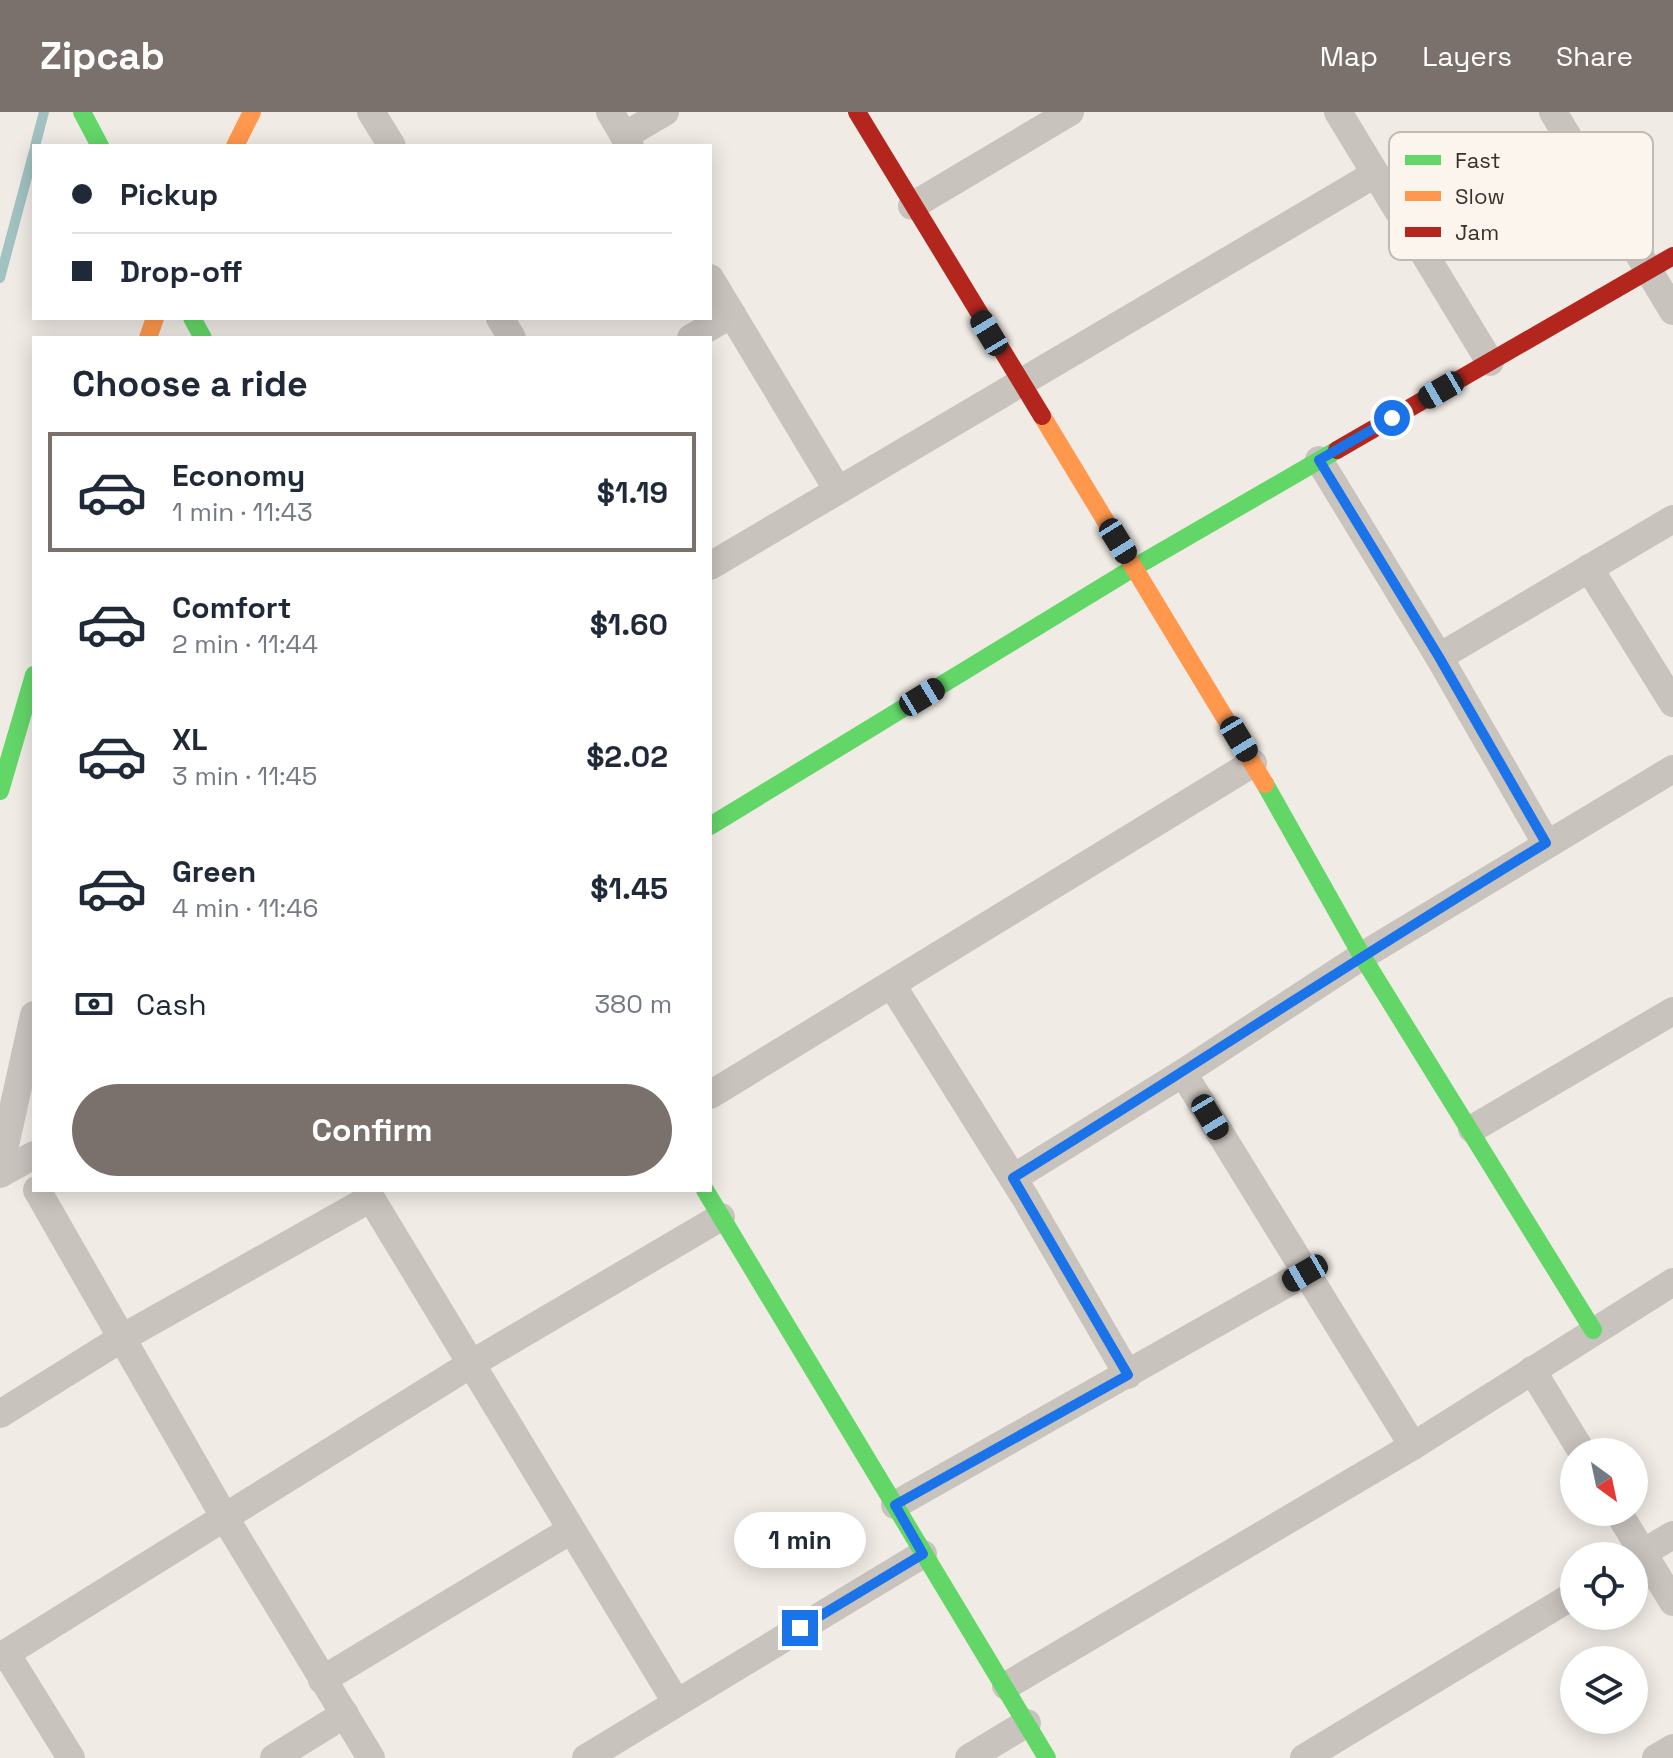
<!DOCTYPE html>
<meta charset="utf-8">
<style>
body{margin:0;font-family:"Space Grotesk",sans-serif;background:#f2f2f3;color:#1f2937;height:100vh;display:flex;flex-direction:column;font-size:30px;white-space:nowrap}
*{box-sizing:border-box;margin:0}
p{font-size:26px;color:#747a83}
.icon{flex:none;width:44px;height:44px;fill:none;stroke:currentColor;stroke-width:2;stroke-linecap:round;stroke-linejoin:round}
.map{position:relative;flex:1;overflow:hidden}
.panel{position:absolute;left:32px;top:224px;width:680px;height:856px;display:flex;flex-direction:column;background:#fff;border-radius:0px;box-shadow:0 4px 20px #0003}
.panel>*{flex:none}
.banner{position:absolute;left:32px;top:32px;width:680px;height:176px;border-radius:0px;box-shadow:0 4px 20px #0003;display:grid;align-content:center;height:176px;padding:0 40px;background:#fff}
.needle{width:52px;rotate:147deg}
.controls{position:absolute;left:1560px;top:1326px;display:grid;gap:16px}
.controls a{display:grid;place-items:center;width:88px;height:88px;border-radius:50%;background:#fff;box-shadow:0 4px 20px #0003;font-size:40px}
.end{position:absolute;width:36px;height:36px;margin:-18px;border:10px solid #1a73e8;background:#fff;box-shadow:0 0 0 4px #fff}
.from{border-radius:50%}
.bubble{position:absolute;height:56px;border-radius:28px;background:#fff;box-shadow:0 4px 20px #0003;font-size:26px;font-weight:600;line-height:56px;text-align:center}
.car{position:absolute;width:24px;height:48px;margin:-24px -12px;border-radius:10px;box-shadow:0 0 6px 2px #0007;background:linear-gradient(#222 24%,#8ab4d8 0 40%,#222 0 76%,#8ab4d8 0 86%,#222 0)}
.banner b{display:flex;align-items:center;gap:28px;height:76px;font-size:30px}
.banner b+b{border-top:2px solid #e0e1e3}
.banner i{width:20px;height:20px;background:#1f2937}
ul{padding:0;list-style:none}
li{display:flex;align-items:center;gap:24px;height:120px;margin:0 16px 12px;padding:0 24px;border:4px solid transparent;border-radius:0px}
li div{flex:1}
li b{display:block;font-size:30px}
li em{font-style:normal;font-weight:600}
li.active{border-color:#7a716c}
li>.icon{width:72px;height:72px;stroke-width:1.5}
h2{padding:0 40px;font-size:36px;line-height:96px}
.pay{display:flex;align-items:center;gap:20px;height:88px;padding:0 40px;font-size:30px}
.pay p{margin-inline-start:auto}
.action{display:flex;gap:16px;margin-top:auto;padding:16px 40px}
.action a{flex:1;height:92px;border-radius:48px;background:#7a716c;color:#fff;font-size:32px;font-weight:600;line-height:92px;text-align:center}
header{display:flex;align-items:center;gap:48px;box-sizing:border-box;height:112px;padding:0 40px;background:#7a716c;color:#fff}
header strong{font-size:38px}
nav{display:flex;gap:44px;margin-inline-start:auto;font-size:28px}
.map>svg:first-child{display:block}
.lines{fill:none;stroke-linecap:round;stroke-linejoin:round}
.stream{stroke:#a1c2c1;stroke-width:10}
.street{stroke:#c9c3be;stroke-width:28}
.fast{stroke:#63d668;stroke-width:18}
.slow{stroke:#ff974d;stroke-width:18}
.jam{stroke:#b3261e;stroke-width:18}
.route{stroke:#1a73e8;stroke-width:10}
.key{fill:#fbf5ee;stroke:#c1bab4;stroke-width:2}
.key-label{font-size:22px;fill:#3b302b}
</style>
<header>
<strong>Zipcab</strong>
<nav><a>Map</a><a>Layers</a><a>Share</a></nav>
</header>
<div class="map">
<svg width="1673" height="1646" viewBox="0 0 1673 1646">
<rect width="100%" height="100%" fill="#f0ebe5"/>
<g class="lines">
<g class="stream">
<polyline points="35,34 44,0"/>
<polyline points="0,166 34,39"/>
</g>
<g class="street">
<polyline points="371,0 392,34"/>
<polyline points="610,0 630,34"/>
<polyline points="1338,0 1490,250"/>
<polyline points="1553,0 1673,199"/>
<polyline points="624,24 665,0"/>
<polyline points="912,94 1070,0"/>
<polyline points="710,166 837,377"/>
<polyline points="500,206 512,226"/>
<polyline points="691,226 732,202"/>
<polyline points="1319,348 1439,545 1546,731"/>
<polyline points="710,454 1375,62"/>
<polyline points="1589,456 1673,591"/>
<polyline points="1439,545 1673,407"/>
<polyline points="892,873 1026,1087 1128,1263"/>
<polyline points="710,983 1253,651"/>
<polyline points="1472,1017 1673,899"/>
<polyline points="0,1056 34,903"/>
<polyline points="0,1062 34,1043"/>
<polyline points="1013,1066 1183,961"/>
<polyline points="37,1078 225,1406 371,1646"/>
<polyline points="366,1078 676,1590"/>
<polyline points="1532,1258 1582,1340"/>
<polyline points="0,1302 122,1226 371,1086"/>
<polyline points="1413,1334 1183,961 1362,844 1673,657"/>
<polyline points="895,1393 1305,1161"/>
<polyline points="1618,1400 1673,1490"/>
<polyline points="1634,1446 1673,1423"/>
<polyline points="6,1541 71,1646"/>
<polyline points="0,1545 471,1252 721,1105"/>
<polyline points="322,1568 571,1418"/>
<polyline points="1006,1574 1413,1334 1673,1170"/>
<polyline points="274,1646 345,1602"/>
<polyline points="586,1646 923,1442"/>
<polyline points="969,1646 1027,1611"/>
<polyline points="1304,1646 1574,1483"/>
<polyline points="1656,1646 1673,1636"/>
</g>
<g class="fast">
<polyline points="82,0 100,34"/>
<polyline points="192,206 203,226"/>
<polyline points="1265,672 1362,844 1593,1218"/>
<polyline points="0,679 34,563"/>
<polyline points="710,714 1135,455 1337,338"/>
<polyline points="705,1078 1047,1646"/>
</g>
<g class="slow">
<polyline points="235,34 252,0"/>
<polyline points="148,226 155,206"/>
<polyline points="1042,304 1265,672"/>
</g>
<g class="jam">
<polyline points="857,0 1042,304"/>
<polyline points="1337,338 1673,144"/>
</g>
</g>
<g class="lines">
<path class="route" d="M 800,1516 L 923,1442 L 895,1393 L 1128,1263 L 1013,1066 C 1191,956 1366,840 1546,731 L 1439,545 L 1319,348 L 1392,306"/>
</g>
<rect x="1389" y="20" width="264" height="128" rx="12" class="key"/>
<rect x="1405" y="43" width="36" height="10" fill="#63d668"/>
<rect x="1405" y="79" width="36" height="10" fill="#ff974d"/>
<rect x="1405" y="115" width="36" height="10" fill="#b3261e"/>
<g class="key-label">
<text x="1455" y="56">Fast</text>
<text x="1455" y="92">Slow</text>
<text x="1455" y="128">Jam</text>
</g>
</svg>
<div class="controls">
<a><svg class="needle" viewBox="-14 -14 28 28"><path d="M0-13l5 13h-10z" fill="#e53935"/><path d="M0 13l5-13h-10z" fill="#747a83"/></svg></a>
<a><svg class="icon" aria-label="locate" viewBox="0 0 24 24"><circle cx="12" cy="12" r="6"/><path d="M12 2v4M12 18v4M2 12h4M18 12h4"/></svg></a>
<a><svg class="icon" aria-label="layers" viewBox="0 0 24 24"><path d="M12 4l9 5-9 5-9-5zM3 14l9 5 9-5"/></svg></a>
</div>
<i class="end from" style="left:1392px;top:306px"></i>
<i class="end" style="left:800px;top:1516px"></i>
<div class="bubble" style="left:734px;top:1400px;width:132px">1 min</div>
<i class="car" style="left:989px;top:221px;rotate:329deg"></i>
<i class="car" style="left:1441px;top:278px;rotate:240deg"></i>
<i class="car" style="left:1118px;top:429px;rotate:148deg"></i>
<i class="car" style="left:922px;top:585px;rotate:59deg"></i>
<i class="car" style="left:1239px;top:627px;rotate:149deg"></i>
<i class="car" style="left:1210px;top:1005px;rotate:149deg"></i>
<i class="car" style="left:1305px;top:1161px;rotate:240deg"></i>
<div class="banner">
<b><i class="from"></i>Pickup</b>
<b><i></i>Drop-off</b>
</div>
<section class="panel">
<h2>Choose a ride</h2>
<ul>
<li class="active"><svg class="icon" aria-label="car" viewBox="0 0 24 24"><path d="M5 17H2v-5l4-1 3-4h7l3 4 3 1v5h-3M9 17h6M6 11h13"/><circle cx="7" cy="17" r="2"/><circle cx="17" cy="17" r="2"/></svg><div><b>Economy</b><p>1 min · 11:43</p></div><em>$1.19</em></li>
<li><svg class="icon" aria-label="car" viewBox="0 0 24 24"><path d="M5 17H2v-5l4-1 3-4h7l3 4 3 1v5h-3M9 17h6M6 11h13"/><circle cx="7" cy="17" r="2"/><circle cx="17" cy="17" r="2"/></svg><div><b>Comfort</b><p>2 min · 11:44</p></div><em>$1.60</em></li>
<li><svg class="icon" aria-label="car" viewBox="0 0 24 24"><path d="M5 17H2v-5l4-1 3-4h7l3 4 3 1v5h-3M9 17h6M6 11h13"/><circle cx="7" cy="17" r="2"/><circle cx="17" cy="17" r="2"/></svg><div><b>XL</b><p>3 min · 11:45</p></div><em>$2.02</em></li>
<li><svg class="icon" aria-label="car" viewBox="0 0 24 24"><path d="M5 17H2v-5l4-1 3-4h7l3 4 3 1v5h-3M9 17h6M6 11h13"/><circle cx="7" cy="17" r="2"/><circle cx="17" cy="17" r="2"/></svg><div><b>Green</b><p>4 min · 11:46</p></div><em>$1.45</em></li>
</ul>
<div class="pay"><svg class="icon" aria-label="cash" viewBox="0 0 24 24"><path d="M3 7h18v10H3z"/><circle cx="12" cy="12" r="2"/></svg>Cash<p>380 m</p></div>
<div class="action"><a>Confirm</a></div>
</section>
</div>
